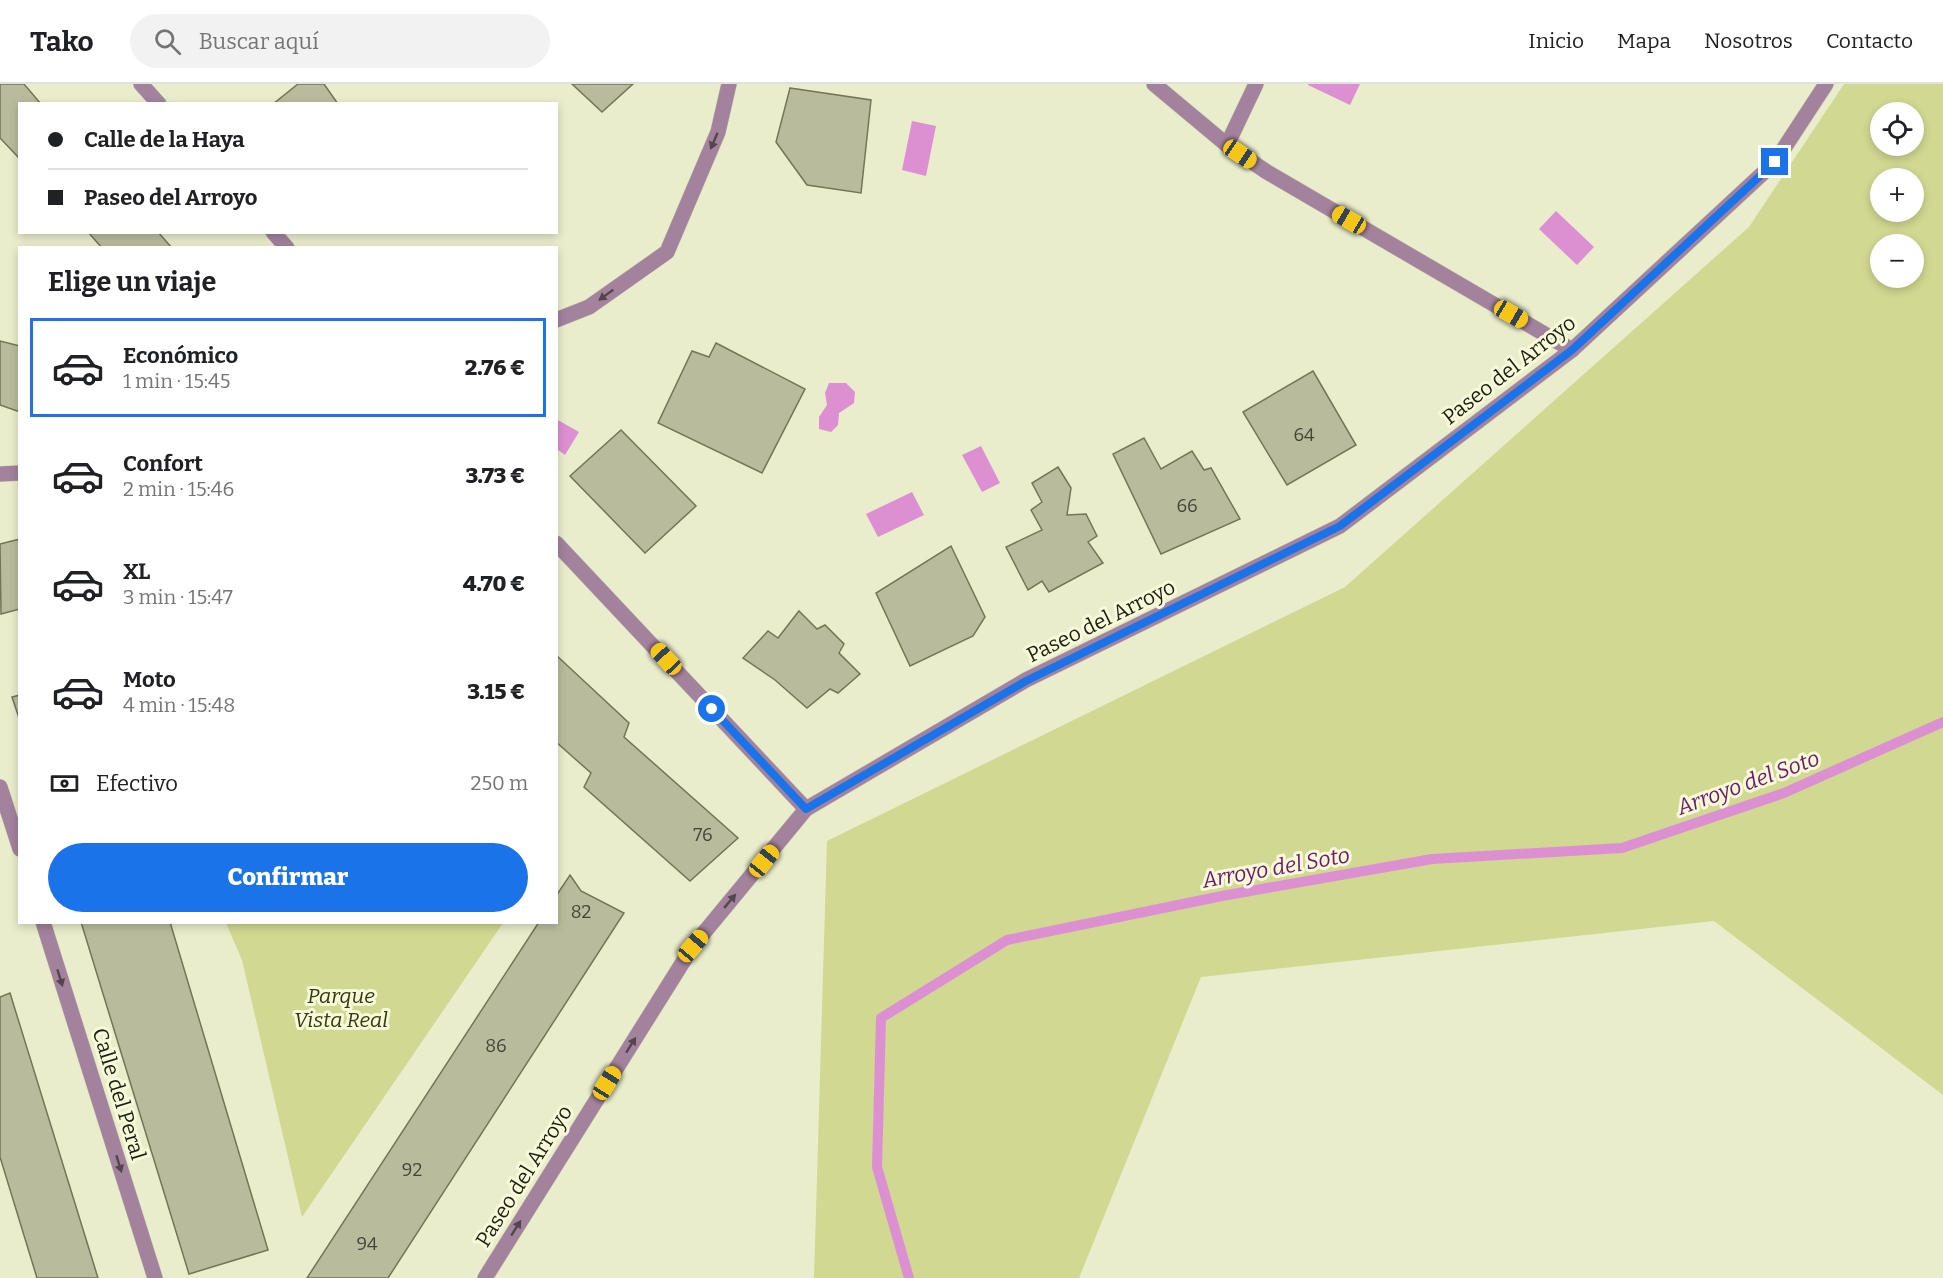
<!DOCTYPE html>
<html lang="es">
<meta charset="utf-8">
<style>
body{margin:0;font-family:Bitter,serif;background:#f2f2f2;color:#202124;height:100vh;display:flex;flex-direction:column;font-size:22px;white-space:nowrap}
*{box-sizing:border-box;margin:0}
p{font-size:20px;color:#757577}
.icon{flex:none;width:33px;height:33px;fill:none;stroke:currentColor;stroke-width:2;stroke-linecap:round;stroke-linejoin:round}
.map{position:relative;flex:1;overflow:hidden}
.panel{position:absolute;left:18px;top:162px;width:540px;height:678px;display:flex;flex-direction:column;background:#fff;border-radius:0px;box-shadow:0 3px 9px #0003}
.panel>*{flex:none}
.top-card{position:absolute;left:18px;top:18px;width:540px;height:132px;border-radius:0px;box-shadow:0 3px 9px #0003;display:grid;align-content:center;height:132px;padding:0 30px;background:#fff}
.fabs{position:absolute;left:1870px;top:18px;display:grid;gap:12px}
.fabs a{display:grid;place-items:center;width:54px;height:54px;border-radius:50%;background:#fff;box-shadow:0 3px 9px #0003;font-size:30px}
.end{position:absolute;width:27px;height:27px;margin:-14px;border:8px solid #1a73e8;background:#fff;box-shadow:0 0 0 3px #fff}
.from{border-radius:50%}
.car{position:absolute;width:18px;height:36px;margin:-18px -9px;border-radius:8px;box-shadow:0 0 4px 2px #0007;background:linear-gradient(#f5c518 24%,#345 0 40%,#f5c518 0 76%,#345 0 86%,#f5c518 0)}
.top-card b{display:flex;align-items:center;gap:21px;height:57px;font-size:22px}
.top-card b+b{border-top:2px solid #e0e0e0}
.top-card i{width:15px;height:15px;background:#202124}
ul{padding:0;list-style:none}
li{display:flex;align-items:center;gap:18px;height:99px;margin:0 12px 9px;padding:0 18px;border:3px solid transparent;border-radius:0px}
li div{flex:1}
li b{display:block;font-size:22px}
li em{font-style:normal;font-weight:800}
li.active{border-color:#1a73e8}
li>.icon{width:54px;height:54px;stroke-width:1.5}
h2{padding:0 30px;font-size:27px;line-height:72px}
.pay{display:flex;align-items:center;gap:15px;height:66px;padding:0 30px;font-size:22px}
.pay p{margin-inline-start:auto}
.button{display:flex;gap:12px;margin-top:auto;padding:12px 30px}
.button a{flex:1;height:69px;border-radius:36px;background:#1a73e8;color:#fff;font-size:24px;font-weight:800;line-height:69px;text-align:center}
header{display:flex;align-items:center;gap:36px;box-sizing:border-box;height:84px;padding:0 30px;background:#fff;border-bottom:2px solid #e0e0e0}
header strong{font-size:28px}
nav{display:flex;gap:33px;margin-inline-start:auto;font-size:21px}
.search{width:420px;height:54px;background:#f2f2f2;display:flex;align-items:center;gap:15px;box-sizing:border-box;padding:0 21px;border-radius:33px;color:#757577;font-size:22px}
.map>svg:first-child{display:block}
.green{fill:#d1d891;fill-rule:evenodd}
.water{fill:#dc90d2}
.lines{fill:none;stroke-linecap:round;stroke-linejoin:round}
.stream{stroke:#dc90d2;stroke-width:10}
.building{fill:#b8bc9c;stroke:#727558;stroke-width:1.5}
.minor-casing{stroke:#c4c8ab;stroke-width:16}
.minor{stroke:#a3829e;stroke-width:15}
.oneway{fill:#53474b}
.route{stroke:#1a73e8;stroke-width:8}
.labels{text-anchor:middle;stroke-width:6;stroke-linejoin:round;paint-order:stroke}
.number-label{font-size:18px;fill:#444635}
.street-label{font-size:21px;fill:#1d1f13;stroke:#f6fad9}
.park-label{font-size:21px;font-style:italic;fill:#373a10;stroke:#f6fad9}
.water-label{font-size:22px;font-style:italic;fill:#72196b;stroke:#f6fad9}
</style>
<header>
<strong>Tako</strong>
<div class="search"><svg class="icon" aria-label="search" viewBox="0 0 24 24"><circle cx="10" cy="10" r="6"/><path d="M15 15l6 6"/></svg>Buscar aquí</div>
<nav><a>Inicio</a><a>Mapa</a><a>Nosotros</a><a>Contacto</a></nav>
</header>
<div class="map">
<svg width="1943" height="1194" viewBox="0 0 1943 1194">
<rect width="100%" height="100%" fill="#e9edcc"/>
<g class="green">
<path d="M 1844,0 L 1943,0 L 1943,1011 L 1714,837 L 1201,893 L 1079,1194 L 814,1194 L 827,757 L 1345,503 L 1749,143 ZM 1881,28 L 1914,28 L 1914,62 L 1881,62 ZM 1914,94 L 1914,128 L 1881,128 L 1881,94 ZM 1881,160 L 1914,160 L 1914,194 L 1881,194 Z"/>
<polygon points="226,839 503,839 302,1133 242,876"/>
</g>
<g class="water">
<polygon points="1308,0 1360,0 1350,21 1308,1"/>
<polygon points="912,37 936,42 926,92 902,86"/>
<polygon points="1556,127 1594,163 1577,181 1539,145"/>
<polygon points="829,299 846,299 855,308 854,319 839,329 838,341 831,348 819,345 819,333 827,321 825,309"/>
<polygon points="556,335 579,348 565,371 557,365"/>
<polygon points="981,362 1000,399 982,408 962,371"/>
<polygon points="912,408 924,431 878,453 866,430"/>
</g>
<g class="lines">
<polyline class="stream" points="909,1194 877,1083 881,934 1007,856 1222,812 1432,775 1622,764 1784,709 1943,638"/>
</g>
<g class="building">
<polygon points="0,0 24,0 41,20 20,20 20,75 0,54"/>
<polygon points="298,0 324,0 338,20 273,20"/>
<polygon points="572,0 633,0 602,28"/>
<polygon points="790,4 871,16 861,109 807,101 776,58"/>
<polygon points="88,148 158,148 172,164 102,164"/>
<polygon points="0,257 20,262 20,328 0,321"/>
<polygon points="716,259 805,305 762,389 658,339 692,267 709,273"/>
<polygon points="1313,287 1356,361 1287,401 1243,328"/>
<polygon points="621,346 696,422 645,469 570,392"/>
<polygon points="1144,354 1161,385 1192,367 1204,386 1211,384 1240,435 1161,470 1113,370"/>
<polygon points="1058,383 1071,404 1067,431 1086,430 1097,452 1088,458 1103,479 1049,508 1042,497 1028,506 1006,463 1042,446 1031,426 1042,418 1032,399"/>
<polygon points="20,455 20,525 1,530 0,460"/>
<polygon points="951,462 985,533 973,552 910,582 876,509"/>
<polygon points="799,527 817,545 825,541 844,560 839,569 860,590 838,609 830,605 807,624 775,596 743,574 768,547 778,554"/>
<polygon points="556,571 629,639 624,653 738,754 690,797 584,703 591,689 556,658"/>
<polygon points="20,611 20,637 12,613"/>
<polygon points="570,791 581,807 624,829 388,1194 307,1194 539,838 556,838 556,812"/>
<polygon points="81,838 170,838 268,1166 189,1190"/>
<polygon points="10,909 98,1194 37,1194 0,1073 0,913"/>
</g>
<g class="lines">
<g class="minor-casing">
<g id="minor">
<polyline points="141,0 159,20"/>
<polyline points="1154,0 1227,61 1267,88 1572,266"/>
<polyline points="1227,61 1256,0"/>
<polyline points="273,148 287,164"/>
<polyline points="556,236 589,223 667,168 718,48 729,0"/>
<polyline points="0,390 20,389"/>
<polyline points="556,459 806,725"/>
<polyline points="0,703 20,765"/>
<polyline points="43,838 155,1194"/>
<polyline points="485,1194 693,862 806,725 1026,596 1340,442 1572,266 1775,78 1826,0"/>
</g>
</g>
<use href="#minor" class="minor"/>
</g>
<defs><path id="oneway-solid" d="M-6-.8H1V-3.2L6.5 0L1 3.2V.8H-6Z" transform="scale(1.5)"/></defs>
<g class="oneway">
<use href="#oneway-solid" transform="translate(714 57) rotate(113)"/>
<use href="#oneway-solid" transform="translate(606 211) rotate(144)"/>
<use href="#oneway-solid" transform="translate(730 817) rotate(-50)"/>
<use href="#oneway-solid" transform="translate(60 894) rotate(73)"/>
<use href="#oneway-solid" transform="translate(631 961) rotate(-58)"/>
<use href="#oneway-solid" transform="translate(119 1080) rotate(73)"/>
<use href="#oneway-solid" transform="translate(516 1144) rotate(-58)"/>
</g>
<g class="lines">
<polyline class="route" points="712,625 806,725 1026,597 1340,442 1572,266 1775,78"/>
</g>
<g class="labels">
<g class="number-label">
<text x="1304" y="357">64</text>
<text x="1187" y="428">66</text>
<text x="703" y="757">76</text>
<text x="581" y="834">82</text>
<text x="496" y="968">86</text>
<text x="412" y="1092">92</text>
<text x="367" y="1166">94</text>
</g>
<g class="street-label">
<text transform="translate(1509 286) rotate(-38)" y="7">Paseo del Arroyo</text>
<text transform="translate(1101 537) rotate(-26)" y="7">Paseo del Arroyo</text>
<text transform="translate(119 1010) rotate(73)" y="7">Calle del Peral</text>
<text transform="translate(524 1092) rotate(-58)" y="7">Paseo del Arroyo</text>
</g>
<g class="park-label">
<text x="341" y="919">Parque<tspan x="341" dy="24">Vista Real</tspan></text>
</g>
<g class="water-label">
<text transform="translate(1748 698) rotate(-20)" y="8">Arroyo del Soto</text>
<text transform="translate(1276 783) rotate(-10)" y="8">Arroyo del Soto</text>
</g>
</g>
</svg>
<div class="fabs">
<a><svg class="icon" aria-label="locate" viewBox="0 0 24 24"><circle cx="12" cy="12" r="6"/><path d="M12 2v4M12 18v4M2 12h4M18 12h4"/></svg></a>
<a>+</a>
<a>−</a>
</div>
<i class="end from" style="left:712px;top:625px"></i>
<i class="end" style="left:1775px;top:78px"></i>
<i class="car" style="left:1240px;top:70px;rotate:124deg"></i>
<i class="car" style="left:1349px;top:136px;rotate:300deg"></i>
<i class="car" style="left:1511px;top:230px;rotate:120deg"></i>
<i class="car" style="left:666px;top:575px;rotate:317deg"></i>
<i class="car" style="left:764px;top:777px;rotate:39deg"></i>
<i class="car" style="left:693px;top:862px;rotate:40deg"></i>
<i class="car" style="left:607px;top:999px;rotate:32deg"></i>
<div class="top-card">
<b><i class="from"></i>Calle de la Haya</b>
<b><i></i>Paseo del Arroyo</b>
</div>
<section class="panel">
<h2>Elige un viaje</h2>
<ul>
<li class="active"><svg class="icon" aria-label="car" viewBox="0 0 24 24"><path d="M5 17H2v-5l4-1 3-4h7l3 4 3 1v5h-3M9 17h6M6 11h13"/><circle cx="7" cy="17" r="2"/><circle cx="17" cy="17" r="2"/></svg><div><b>Económico</b><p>1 min · 15:45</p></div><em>2.76 €</em></li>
<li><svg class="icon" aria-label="car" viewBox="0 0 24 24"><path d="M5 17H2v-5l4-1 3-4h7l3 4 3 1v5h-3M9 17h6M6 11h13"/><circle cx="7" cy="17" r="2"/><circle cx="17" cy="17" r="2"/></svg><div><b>Confort</b><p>2 min · 15:46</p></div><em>3.73 €</em></li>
<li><svg class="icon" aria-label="car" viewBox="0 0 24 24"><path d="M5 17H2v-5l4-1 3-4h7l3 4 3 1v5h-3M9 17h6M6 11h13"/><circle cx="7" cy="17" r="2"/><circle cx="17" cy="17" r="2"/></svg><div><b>XL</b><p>3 min · 15:47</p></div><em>4.70 €</em></li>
<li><svg class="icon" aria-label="car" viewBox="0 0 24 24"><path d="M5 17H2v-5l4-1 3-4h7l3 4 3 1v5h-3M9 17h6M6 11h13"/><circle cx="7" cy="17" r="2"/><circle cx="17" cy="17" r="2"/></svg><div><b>Moto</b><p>4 min · 15:48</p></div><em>3.15 €</em></li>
</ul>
<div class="pay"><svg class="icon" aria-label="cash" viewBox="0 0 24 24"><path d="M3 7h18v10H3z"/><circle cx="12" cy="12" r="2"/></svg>Efectivo<p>250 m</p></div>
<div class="button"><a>Confirmar</a></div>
</section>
</div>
